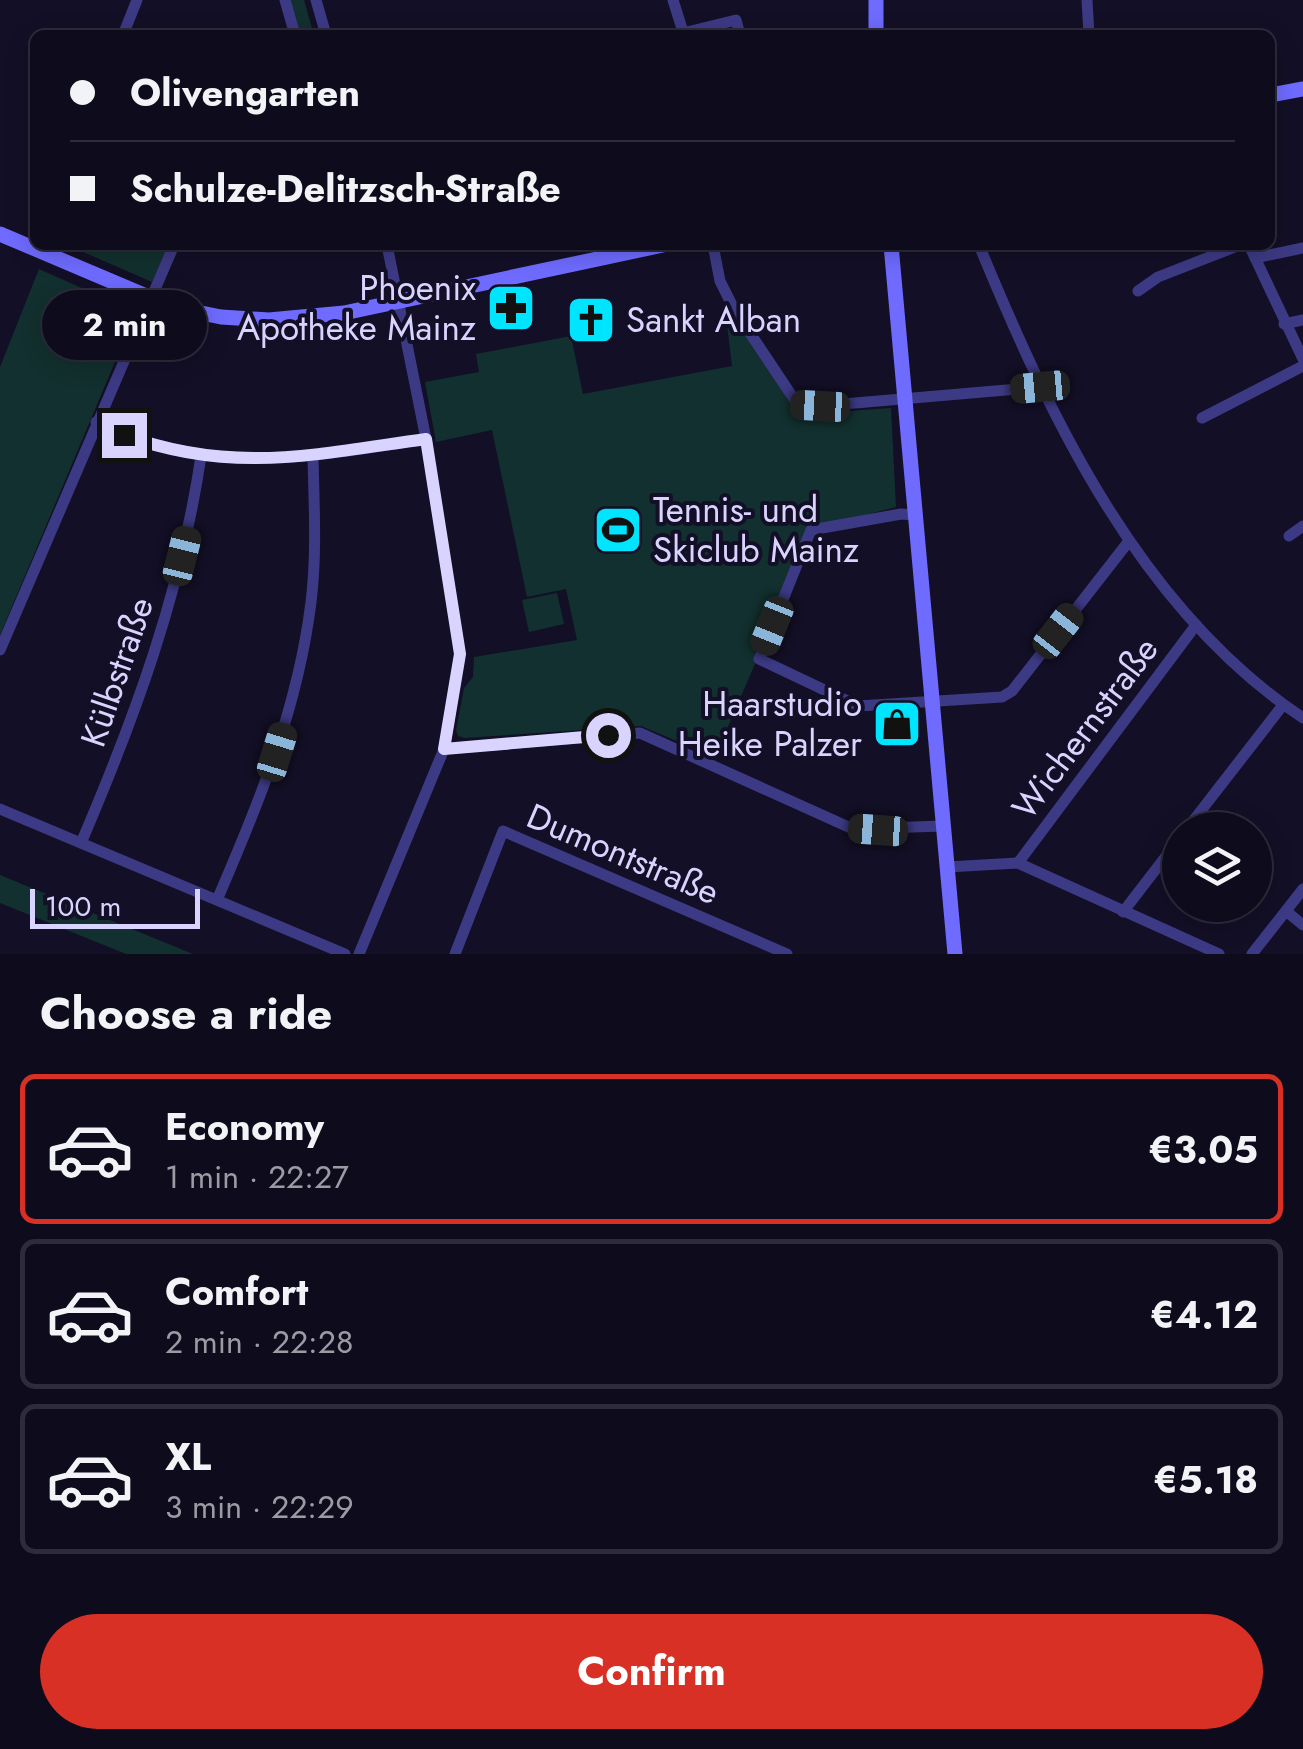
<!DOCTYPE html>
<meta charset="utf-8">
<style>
body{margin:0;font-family:Jost,sans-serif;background:#171425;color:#f1f3f6;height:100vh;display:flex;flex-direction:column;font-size:38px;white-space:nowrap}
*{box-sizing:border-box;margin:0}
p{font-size:32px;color:#9b9ba3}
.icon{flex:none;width:55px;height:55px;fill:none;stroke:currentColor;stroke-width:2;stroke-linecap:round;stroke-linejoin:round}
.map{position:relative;height:954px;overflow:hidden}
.drawer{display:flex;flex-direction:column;background:#0e0b1c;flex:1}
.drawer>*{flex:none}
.banner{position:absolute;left:30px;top:30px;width:1245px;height:220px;border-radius:15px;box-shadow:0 5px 25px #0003,0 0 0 2px #2e2b3b;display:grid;align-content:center;height:220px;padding:0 40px;background:#0e0b1c}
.fabs{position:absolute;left:1162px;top:812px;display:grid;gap:20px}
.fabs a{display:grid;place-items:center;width:110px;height:110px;border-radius:50%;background:#0e0b1c;box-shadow:0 5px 25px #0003,0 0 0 2px #2e2b3b;font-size:50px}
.scale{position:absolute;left:30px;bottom:25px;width:170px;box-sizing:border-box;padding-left:10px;border:5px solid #d9d4ff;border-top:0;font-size:28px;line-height:35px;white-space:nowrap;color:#d9d4ff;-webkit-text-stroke:8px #130f26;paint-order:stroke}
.end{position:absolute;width:45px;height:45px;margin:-22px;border:12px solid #d9d4ff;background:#111;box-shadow:0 0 0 5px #111}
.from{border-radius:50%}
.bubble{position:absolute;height:70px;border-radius:35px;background:#0e0b1c;box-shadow:0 5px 25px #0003,0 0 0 2px #2e2b3b;font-size:32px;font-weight:700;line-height:70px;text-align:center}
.car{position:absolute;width:30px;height:60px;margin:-30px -15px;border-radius:12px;box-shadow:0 0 8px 2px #0007;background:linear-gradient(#222 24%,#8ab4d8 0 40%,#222 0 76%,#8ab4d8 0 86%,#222 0)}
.banner b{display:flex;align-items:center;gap:35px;height:95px;font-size:38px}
.banner b+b{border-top:2px solid #2e2b3b}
.banner i{width:25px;height:25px;background:#f1f3f6}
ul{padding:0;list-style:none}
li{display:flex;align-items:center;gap:30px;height:150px;margin:0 20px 15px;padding:0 20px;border:5px solid #2e2b3b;border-radius:15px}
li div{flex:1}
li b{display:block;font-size:38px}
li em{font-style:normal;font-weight:700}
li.on{border-color:#d93025}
li>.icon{width:90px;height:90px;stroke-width:1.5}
h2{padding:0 40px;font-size:45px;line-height:120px}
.primary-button{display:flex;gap:20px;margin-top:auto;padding:20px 40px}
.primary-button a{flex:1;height:115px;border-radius:60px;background:#d93025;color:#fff;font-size:40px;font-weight:700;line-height:115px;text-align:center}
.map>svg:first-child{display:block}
.green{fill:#12302f}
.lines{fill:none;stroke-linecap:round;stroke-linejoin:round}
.street{stroke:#3d3a85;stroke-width:11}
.secondary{stroke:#6f6bff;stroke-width:15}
.route{stroke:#d9d4ff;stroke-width:12}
.labels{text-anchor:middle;stroke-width:8;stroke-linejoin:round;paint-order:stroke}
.poi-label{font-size:35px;fill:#d9d4ff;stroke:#130f26;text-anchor:end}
.street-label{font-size:35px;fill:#d9d4ff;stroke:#130f26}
</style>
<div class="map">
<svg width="1303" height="954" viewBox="0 0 1303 954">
<rect width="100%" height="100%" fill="#130f26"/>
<g class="green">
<polygon points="289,0 304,0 314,35 299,35"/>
<polygon points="67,245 168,245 152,282"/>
<polygon points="39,269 136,312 0,635 0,367"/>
<polygon points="736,315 795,411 805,414 891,408 896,507 807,530 760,642 755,645 755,664 715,757 641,726 464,738 458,736 456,730 464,688 473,677 474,657 577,640 566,589 527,597 492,430 436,442 425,382 479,372 476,354 571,336 583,394 732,366 726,316"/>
<polygon points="557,593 564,624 529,632 522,600"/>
<polygon points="0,875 193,954 126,954 0,903"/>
</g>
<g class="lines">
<g class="street">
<polyline points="285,0 295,35"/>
<polyline points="316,0 326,35"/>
<polyline points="673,0 684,35"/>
<polyline points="1087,0 1089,35"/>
<polyline points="123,35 137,0"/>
<polyline points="675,35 736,20 740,35"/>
<polyline points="713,245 720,281 734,309 798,405 820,406 1040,387"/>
<path d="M 979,245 C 1051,420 1141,610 1303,718"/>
<polyline points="1249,245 1303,359"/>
<polyline points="1255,258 1303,248"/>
<polyline points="1138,291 1158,277 1240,245"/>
<polyline points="1284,324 1303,320"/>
<polyline points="1202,418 1303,366"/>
<path d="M 96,422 C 212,477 305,458 426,439"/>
<polyline points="915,515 901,514 811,530 759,659 858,706 1002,697 1012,691 1129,541"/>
<polyline points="1289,536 1303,526"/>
<polyline points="0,650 174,245"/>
<polyline points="444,749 640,733 853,829 943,826"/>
<polyline points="0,809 345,954"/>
<polyline points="1186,830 1283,705"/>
<path d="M 81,843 C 135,717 181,592 201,456"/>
<polyline points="1018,863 1196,625"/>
<polyline points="947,867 1018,863 1219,954"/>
<path d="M 217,900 C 259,803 298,708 311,602 C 317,554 314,505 313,457"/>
<polyline points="1286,911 1303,925"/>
<polyline points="1123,912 1180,838"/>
<polyline points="359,954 444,749 460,654 426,439 387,245"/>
<polyline points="455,954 503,831 787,954"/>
<polyline points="1252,954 1303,889"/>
</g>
<g class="secondary">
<polyline points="876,0 876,35"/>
<polyline points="1270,95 1303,89"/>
<polyline points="0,234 172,307 221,317 269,320 344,313 663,245"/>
<polyline points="891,245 955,954"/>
</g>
</g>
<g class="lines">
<path class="route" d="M 124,435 C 233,475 316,454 426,439 L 460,654 L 444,749 L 608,735"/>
</g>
<defs>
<g id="pharmacy-square" transform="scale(2.5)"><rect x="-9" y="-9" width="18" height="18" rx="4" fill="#00e5ff" stroke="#130f26"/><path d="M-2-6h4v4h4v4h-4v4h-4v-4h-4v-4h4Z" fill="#111"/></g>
<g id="church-square" transform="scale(2.5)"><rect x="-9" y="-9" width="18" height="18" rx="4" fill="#00e5ff" stroke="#130f26"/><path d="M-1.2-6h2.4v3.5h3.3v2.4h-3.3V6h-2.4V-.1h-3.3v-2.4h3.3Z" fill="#111"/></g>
<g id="stadium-square" transform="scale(2.5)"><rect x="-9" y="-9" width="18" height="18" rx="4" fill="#00e5ff" stroke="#130f26"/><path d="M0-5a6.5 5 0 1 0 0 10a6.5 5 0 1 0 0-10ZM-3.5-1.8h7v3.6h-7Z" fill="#111"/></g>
<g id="shop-square" transform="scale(2.5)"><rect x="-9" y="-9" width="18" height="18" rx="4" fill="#00e5ff" stroke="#130f26"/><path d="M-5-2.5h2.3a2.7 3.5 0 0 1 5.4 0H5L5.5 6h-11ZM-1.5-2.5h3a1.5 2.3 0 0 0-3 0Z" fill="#111"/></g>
</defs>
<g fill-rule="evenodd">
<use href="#pharmacy-square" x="511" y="308"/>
<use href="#church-square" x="591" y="320"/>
<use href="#stadium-square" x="618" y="530"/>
<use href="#shop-square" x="897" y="724"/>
</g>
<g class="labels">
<g class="poi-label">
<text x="476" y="300">Phoenix<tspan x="476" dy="40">Apotheke Mainz</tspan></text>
<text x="626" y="332" text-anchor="start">Sankt Alban</text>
<text x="653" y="522" text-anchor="start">Tennis- und<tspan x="653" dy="40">Skiclub Mainz</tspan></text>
<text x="862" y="716">Haarstudio<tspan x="862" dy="40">Heike Palzer</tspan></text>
</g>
<g class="street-label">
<text transform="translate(117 672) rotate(-71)" y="12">Külbstraße</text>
<text transform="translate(1085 728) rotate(-53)" y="12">Wichernstraße</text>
<text transform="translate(623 854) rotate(23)" y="12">Dumontstraße</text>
</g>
</g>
</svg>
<div class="fabs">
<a><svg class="icon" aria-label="layers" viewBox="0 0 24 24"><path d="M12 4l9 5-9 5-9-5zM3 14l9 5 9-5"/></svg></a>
</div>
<div class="scale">100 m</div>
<i class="end from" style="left:608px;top:735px"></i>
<i class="end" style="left:124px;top:435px"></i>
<div class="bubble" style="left:42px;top:290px;width:165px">2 min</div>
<i class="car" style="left:1040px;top:387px;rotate:265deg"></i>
<i class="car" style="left:820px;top:406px;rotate:273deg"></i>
<i class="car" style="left:182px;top:556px;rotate:14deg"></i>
<i class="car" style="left:772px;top:626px;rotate:202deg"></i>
<i class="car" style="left:1058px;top:631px;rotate:38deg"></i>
<i class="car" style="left:277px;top:752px;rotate:17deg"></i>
<i class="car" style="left:878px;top:830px;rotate:274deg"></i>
<div class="banner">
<b><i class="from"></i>Olivengarten</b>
<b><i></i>Schulze-Delitzsch-Straße</b>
</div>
</div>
<section class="drawer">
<h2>Choose a ride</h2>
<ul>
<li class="on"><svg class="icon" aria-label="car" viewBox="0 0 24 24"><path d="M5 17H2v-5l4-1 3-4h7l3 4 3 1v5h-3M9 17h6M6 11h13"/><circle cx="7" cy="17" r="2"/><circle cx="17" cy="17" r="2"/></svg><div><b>Economy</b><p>1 min · 22:27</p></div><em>€3.05</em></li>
<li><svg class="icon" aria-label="car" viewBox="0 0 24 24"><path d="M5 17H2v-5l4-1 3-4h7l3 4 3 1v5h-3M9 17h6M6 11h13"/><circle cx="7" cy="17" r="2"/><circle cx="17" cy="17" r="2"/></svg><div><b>Comfort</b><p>2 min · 22:28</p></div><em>€4.12</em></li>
<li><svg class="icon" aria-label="car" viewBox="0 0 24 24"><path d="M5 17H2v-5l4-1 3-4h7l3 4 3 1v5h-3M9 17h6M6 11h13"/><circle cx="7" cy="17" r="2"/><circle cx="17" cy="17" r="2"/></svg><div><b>XL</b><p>3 min · 22:29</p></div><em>€5.18</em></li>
</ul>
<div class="primary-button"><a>Confirm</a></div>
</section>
